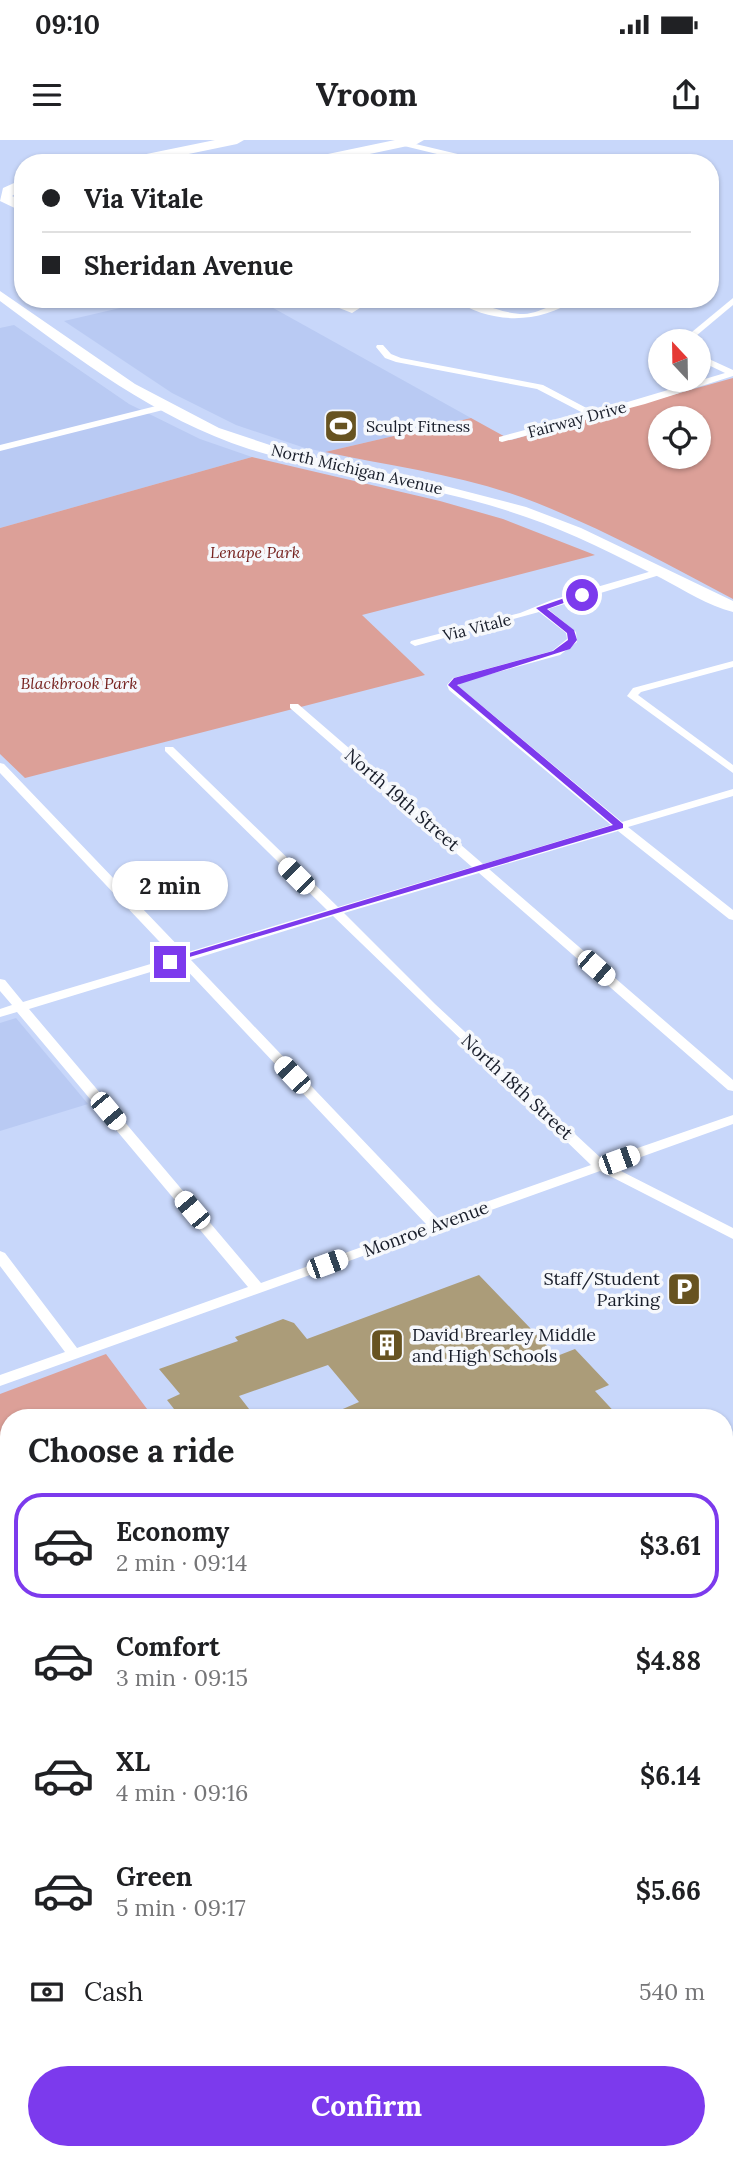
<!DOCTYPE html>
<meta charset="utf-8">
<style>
body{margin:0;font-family:Lora,serif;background:#f2f2f2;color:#202124;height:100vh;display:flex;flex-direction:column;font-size:26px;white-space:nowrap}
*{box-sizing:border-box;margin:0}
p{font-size:23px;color:#757577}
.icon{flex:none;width:38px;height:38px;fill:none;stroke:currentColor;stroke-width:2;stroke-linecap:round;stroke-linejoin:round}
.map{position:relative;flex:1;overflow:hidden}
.details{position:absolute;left:0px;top:1269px;width:733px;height:751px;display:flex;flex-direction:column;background:#fff;border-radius:28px 28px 0 0;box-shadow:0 2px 5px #0004}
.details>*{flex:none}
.top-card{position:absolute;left:14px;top:14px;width:705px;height:154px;border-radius:28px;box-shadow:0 2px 5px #0004;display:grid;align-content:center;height:154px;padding:0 28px;background:#fff}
.needle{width:46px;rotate:338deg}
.controls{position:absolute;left:648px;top:189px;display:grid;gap:14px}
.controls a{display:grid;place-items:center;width:63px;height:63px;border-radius:50%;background:#fff;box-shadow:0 2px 5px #0004;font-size:35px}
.end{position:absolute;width:32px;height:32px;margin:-16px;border:9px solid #7c3aed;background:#fff;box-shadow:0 0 0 4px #fff}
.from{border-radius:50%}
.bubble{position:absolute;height:49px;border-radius:24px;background:#fff;box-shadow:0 2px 5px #0004;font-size:23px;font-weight:800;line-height:49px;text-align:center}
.car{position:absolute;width:21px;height:42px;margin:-21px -10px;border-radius:9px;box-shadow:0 0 5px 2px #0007;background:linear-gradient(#fff 24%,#345 0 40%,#fff 0 76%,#345 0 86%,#fff 0)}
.top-card b{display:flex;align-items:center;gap:24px;height:66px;font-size:26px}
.top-card b+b{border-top:2px solid #e0e0e0}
.top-card i{width:18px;height:18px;background:#202124}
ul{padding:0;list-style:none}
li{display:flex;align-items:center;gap:21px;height:105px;margin:0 14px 10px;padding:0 14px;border:4px solid transparent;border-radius:28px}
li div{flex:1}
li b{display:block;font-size:26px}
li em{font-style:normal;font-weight:800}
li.active{border-color:#7c3aed}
li>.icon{width:63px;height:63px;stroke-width:1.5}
h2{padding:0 28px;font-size:32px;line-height:84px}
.pay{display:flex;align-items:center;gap:18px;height:77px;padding:0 28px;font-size:26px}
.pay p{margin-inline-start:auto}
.primary-button{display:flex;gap:14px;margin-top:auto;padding:14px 28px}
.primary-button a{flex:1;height:80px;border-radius:42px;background:#7c3aed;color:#fff;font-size:28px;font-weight:800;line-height:80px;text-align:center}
.status{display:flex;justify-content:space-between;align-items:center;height:49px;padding:0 35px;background:#fff;direction:ltr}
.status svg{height:19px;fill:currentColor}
header{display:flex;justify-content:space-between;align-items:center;height:91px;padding:0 28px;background:#fff;font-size:32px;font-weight:800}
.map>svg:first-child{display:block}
.built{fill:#b9caf3}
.green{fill:#dca098;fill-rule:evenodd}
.building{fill:#ab9c79}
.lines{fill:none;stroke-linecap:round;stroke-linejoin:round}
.street{fill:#fff;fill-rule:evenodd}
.secondary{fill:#fff;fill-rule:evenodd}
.highway{fill:#fff;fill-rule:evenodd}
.route{fill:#7c3aed}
.labels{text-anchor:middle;stroke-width:7;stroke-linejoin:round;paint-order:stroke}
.far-street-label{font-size:16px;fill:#181d2a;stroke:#f6f8fc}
.far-poi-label{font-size:16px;fill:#181d2a;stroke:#f6f8fc;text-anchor:start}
.far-park-label{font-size:16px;font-style:italic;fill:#76221f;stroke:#f6f8fc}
.street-label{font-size:18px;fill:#181d2a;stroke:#f6f8fc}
.poi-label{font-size:18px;fill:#181d2a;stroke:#f6f8fc;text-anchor:end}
</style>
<div class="status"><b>09:10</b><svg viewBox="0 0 49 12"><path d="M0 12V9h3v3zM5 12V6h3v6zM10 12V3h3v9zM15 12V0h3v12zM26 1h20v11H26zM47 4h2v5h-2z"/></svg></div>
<header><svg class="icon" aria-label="menu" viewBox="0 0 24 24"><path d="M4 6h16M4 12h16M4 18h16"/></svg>Vroom<svg class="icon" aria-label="share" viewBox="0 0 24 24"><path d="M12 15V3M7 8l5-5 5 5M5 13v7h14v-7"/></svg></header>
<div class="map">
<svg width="733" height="2018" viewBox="0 0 733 2018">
<rect width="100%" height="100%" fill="#c8d7fa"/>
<g class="built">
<polygon points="159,159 257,159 471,278 325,312 305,308 236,285 172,253 64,181"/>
<polygon points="14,185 129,264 200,299 252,317 0,388 0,188"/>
<polygon points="16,878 88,964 0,991 0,883"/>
</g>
<g class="green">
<path d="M 733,238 L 733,459 C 669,425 605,390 537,363 C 470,336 395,327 325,312 L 471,278 L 511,300 ZM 660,278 L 698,278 L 698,317 L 660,317 Z"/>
<polygon points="252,317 440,361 503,379 595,415 362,475 425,535 25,638 0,614 0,388"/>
<polygon points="106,1214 153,1277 9,1278 9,1465 0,1451 0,1254"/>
<polygon points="725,1512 733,1521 733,1873 725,1878"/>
<polygon points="725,1997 733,2008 733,2018 360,2018 355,2011 724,2011"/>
</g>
<polygon class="building" points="479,1135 557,1216 575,1209 609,1245 595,1251 620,1278 322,1278 359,1262 328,1225 239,1256 256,1278 181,1278 167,1260 180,1254 159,1229 238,1201 235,1197 283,1179 294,1183 307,1199"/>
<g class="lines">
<g class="street">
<polygon points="403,1 487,21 488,23 474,23 400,5 399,3"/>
<polygon points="733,158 733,165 690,201 681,201"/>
<polygon points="316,159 329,159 351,167 364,159 374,159 352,173"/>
<path d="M 453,159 C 477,159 499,174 524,174 C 543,173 558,159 577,159 C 539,184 492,185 453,159 Z"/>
<polygon points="377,205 383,205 391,214 401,218 543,245 594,272 725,233 698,220 698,214 733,230 733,236 645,264 502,302 499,301 499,297 585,274 537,249 396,222 385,218 376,207"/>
<polygon points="164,264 167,265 167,269 0,311 0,305"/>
<path d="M 659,429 L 664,432 L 663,434 L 548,469 L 576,492 L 577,502 L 560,515 L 461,542 L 458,546 L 622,682 L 733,649 L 733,656 L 628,687 L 733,770 L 733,780 L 729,779 L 618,691 L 489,729 L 733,940 L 733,951 L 728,950 L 479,733 L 344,773 L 435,864 L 603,1020 L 733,975 L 733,984 L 613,1027 L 733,1088 L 733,1099 L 600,1031 L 0,1246 L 0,1235 L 65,1212 L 0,1126 L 0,1111 L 5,1113 L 77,1208 L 248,1147 L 17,872 L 0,877 L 0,869 L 12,865 L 0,851 L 0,839 L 5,840 L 23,862 L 174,817 L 0,633 L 0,623 L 4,624 L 185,813 L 327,770 L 165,611 L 165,607 L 173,607 L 338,767 L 472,727 L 290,568 L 290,564 L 298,564 L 483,724 L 611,685 L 449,550 L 447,545 L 453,538 L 552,511 L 567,499 L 566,493 L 539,472 L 415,506 L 410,503 L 411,501 L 520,473 L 552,460 ZM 333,776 L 591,1025 L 438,1079 L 191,820 ZM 180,823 L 426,1084 L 261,1143 L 29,869 Z"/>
<polygon points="733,521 733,527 641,552 638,555 733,625 733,633 627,556 633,548"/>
<path d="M 0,1489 L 9,1494 L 9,1514 C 0,1511 0,1499 0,1489 Z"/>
<polygon points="315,2011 337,2011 340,2018 318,2018"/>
</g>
<path class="secondary" d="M 0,151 L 135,244 L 219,288 L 294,313 L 445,346 L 526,367 L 581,388 L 733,461 L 733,472 C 708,466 684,450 661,438 C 617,416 573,393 526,377 C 437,345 340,337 249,309 C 156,279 77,218 0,161 Z"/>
<g class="highway">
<polygon points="215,0 244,0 237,4 145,23 115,23 122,19"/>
<polygon points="395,0 424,0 417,4 327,23 297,23 304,19"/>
<polygon points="23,39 23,49 12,56 23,61 23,72 0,61 3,48"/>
</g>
</g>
<polygon class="route" points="579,453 586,455 547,469 574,490 577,500 570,509 457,545 623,684 623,688 166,824 166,820 613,685 448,545 454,538 553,511 568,500 567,493 536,468"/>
<defs>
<g id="stadium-square" transform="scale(1.75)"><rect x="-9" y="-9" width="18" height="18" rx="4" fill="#675321" stroke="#f6f8fc"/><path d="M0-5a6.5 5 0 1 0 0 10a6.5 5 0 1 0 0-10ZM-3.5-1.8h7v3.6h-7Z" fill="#fff"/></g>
<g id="parking-square" transform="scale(1.75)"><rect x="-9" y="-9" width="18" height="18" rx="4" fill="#675321" stroke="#f6f8fc"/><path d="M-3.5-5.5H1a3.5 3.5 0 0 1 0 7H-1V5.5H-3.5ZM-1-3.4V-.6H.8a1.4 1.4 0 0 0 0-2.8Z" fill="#fff"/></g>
<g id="building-square" transform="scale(1.75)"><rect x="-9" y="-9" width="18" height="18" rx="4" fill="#675321" stroke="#f6f8fc"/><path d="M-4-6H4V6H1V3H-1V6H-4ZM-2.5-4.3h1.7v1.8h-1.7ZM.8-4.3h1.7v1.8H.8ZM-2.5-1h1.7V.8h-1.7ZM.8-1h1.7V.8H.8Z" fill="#fff"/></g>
</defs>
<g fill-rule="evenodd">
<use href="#stadium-square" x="341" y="286"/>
<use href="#parking-square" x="684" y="1149"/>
<use href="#building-square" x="387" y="1205"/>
</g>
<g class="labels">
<g class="far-street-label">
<text transform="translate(577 279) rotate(-15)" y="6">Fairway Drive</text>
<text transform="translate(357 329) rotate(13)" y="6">North Michigan Avenue</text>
<text transform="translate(477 487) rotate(-14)" y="6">Via Vitale</text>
</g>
<g class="far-poi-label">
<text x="366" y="292">Sculpt Fitness</text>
</g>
<g class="far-park-label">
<text x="255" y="418">Lenape Park</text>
<text x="79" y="549">Blackbrook Park</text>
</g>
<g class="street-label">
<text transform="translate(402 660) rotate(41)" y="6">North 19th Street</text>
<text transform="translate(517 947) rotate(43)" y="6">North 18th Street</text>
<text transform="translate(426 1089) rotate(-20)" y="6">Monroe Avenue</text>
</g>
<g class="poi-label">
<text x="660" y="1145">Staff/Student<tspan x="660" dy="21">Parking</tspan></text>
<text x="412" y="1201" text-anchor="start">David Brearley Middle<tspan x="412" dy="21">and High Schools</tspan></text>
</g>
</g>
</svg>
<div class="controls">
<a><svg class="needle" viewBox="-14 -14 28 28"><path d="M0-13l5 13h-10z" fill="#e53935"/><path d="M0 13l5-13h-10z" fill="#757577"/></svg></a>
<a><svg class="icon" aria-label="locate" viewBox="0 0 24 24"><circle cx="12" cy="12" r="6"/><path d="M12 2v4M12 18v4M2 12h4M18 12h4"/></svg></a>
</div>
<i class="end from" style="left:582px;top:455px"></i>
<i class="end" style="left:170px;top:822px"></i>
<div class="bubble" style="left:112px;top:721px;width:116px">2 min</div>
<i class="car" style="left:296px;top:736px;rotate:315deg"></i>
<i class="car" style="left:596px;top:828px;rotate:131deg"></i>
<i class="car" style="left:292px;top:935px;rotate:317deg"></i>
<i class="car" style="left:108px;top:971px;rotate:140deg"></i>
<i class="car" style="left:619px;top:1020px;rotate:70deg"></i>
<i class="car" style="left:192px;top:1070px;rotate:320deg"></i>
<i class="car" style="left:327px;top:1124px;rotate:70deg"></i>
<div class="top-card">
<b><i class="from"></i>Via Vitale</b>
<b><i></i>Sheridan Avenue</b>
</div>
<section class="details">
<h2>Choose a ride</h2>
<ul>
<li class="active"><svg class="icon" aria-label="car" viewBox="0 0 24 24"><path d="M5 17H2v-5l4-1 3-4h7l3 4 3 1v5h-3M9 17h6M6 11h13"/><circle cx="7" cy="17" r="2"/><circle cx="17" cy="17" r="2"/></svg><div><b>Economy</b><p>2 min · 09:14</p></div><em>$3.61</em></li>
<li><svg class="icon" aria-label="car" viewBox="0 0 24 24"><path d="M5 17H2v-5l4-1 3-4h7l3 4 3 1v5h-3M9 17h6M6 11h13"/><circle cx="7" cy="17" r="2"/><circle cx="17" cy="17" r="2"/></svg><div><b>Comfort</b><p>3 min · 09:15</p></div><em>$4.88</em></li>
<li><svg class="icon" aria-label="car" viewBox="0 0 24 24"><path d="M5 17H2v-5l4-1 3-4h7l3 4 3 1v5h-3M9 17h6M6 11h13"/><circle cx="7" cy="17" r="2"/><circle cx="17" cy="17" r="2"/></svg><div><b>XL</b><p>4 min · 09:16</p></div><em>$6.14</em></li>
<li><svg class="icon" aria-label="car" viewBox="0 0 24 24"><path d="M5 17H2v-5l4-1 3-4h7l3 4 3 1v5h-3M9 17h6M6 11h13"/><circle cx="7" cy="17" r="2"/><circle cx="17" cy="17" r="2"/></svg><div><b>Green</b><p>5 min · 09:17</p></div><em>$5.66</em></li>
</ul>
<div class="pay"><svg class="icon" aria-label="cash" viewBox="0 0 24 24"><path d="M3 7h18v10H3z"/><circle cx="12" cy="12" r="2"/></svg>Cash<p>540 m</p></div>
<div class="primary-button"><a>Confirm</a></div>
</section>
</div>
